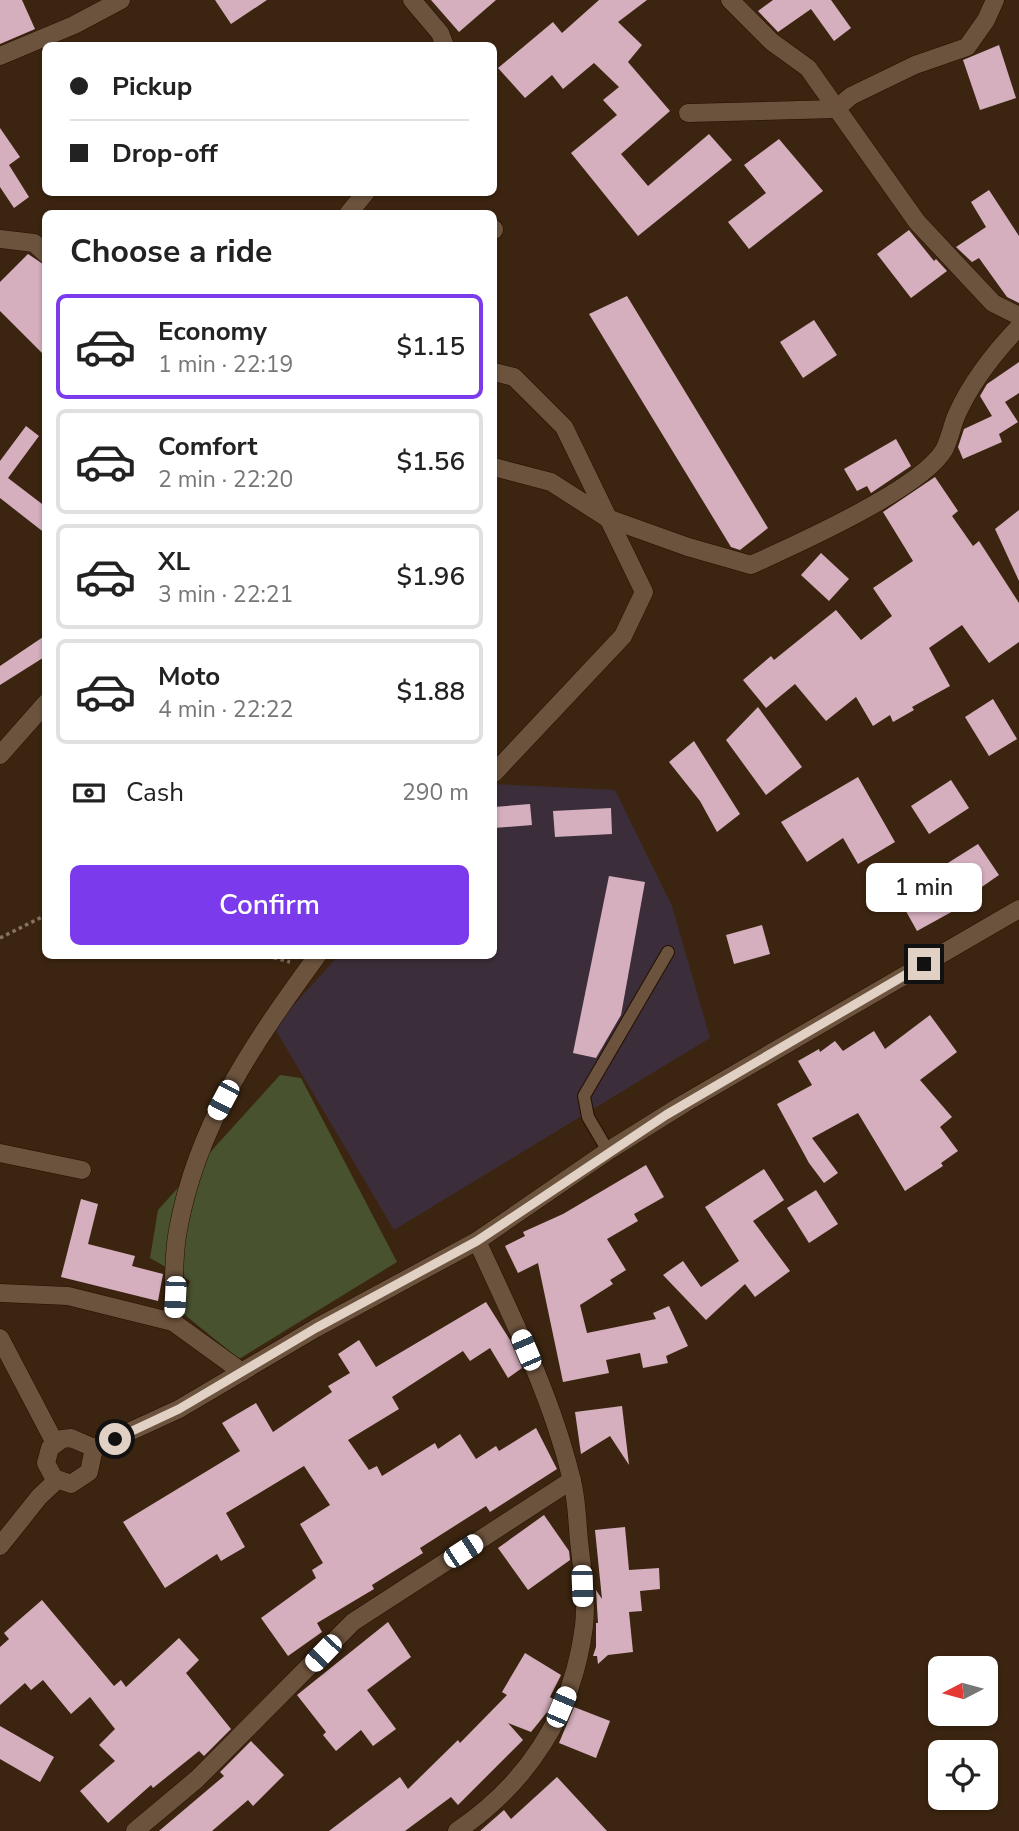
<!DOCTYPE html>
<meta charset="utf-8">
<style>
body{margin:0;font-family:"Nunito Sans",sans-serif;background:#f6f6f6;color:#222;height:100vh;display:flex;flex-direction:column;font-size:26px;white-space:nowrap}
*{box-sizing:border-box;margin:0}
p{font-size:23px;color:#767676}
.icon{flex:none;width:38px;height:38px;fill:none;stroke:currentColor;stroke-width:2;stroke-linecap:round;stroke-linejoin:round}
.map{position:relative;flex:1;overflow:hidden}
.panel{position:absolute;left:42px;top:210px;width:455px;height:749px;display:flex;flex-direction:column;background:#fff;border-radius:10px;box-shadow:0 2px 5px #0004}
.panel>*{flex:none}
.guide{position:absolute;left:42px;top:42px;width:455px;height:154px;border-radius:10px;box-shadow:0 2px 5px #0004;display:grid;align-content:center;height:154px;padding:0 28px;background:#fff}
.needle{width:46px;rotate:264deg}
.fabs{position:absolute;left:928px;top:1656px;display:grid;gap:14px}
.fabs a{display:grid;place-items:center;width:70px;height:70px;border-radius:10px;background:#fff;box-shadow:0 2px 5px #0004;font-size:35px}
.end{position:absolute;width:32px;height:32px;margin:-16px;border:9px solid #e1d1c5;background:#111;box-shadow:0 0 0 4px #111}
.from{border-radius:50%}
.bubble{position:absolute;height:49px;border-radius:10px;background:#fff;box-shadow:0 2px 5px #0004;font-size:23px;font-weight:600;line-height:49px;text-align:center}
.car{position:absolute;width:21px;height:42px;margin:-21px -10px;border-radius:9px;box-shadow:0 0 5px 2px #0007;background:linear-gradient(#fff 24%,#345 0 40%,#fff 0 76%,#345 0 86%,#fff 0)}
.guide b{display:flex;align-items:center;gap:24px;height:66px;font-size:26px}
.guide b+b{border-top:2px solid #e0e0e0}
.guide i{width:18px;height:18px;background:#222}
ul{padding:0;list-style:none}
li{display:flex;align-items:center;gap:21px;height:105px;margin:0 14px 10px;padding:0 14px;border:4px solid #e0e0e0;border-radius:10px}
li div{flex:1}
li b{display:block;font-size:26px}
li em{font-style:normal;font-weight:600}
li.active{border-color:#7c3aed}
li>.icon{width:63px;height:63px;stroke-width:1.5}
h2{padding:0 28px;font-size:32px;line-height:84px}
.pay{display:flex;align-items:center;gap:18px;height:77px;padding:0 28px;font-size:26px}
.pay p{margin-inline-start:auto}
.primary-button{display:flex;gap:14px;margin-top:auto;padding:14px 28px}
.primary-button a{flex:1;height:80px;border-radius:10px;background:#7c3aed;color:#fff;font-size:28px;font-weight:600;line-height:80px;text-align:center}
.map>svg:first-child{display:block}
.education{fill:#3c2d3a}
.green{fill:#48522f}
.building{fill:#d5afbe}
.lines{fill:none;stroke-linecap:round;stroke-linejoin:round}
.service-casing{stroke:#230e00;stroke-width:14}
.minor-casing{stroke:#230e00;stroke-width:19}
.tertiary-casing{stroke:#230e00;stroke-width:19}
.path{stroke:#877363;stroke-width:3.5;stroke-dasharray:3.5 3.5;stroke-linecap:butt}
.service{stroke:#6c533d;stroke-width:12}
.minor{stroke:#6c533d;stroke-width:18}
.tertiary{stroke:#6c533d;stroke-width:18}
.route{stroke:#e1d1c5;stroke-width:9}
</style>
<div class="map">
<svg width="1019" height="1831" viewBox="0 0 1019 1831">
<rect width="100%" height="100%" fill="#3c2510"/>
<polygon class="education" points="494,784 615,790 672,906 710,1038 394,1230 274,1027 338,956 494,956"/>
<polygon class="green" points="280,1075 301,1078 397,1262 239,1359 179,1310 190,1281 150,1258 158,1210"/>
<g class="building">
<polygon points="0,0 22,0 35,29 0,44"/>
<polygon points="215,0 267,0 231,24"/>
<polygon points="431,0 496,0 459,32"/>
<polygon points="599,0 647,0 618,22 642,45 628,62 670,111 621,154 648,186 709,134 732,160 638,236 571,153 617,115 603,100 619,87 594,63 563,89 552,75 525,98 498,68 553,22 562,33"/>
<polygon points="773,0 831,0 851,28 834,41 811,9 778,32 758,11"/>
<polygon points="999,45 1016,98 980,110 963,60"/>
<polygon points="0,128 20,157 9,165 29,197 14,208 0,187"/>
<polygon points="779,139 823,191 749,249 728,222 766,193 744,165"/>
<polygon points="989,190 1019,236 1019,303 1007,297 979,258 972,262 956,247 986,227 971,202"/>
<polygon points="909,230 934,261 936,259 947,271 911,298 877,254"/>
<polygon points="28,254 46,266 46,357 0,311 0,282"/>
<polygon points="627,296 768,528 740,550 731,547 589,314"/>
<polygon points="814,320 837,355 803,378 780,342"/>
<polygon points="1019,362 1019,393 1005,402 1018,422 999,434 1002,442 963,459 958,447 964,429 992,416 980,396 987,384"/>
<polygon points="26,426 39,436 8,478 46,507 46,534 0,498 0,461"/>
<polygon points="896,439 911,466 871,493 867,486 857,491 844,469"/>
<polygon points="935,477 958,511 952,516 973,546 979,541 1019,603 1019,642 989,663 962,625 929,648 950,686 912,707 914,710 893,722 890,715 873,726 856,697 826,721 795,684 766,708 743,680 771,656 774,660 836,610 861,640 892,616 873,588 913,561 883,512"/>
<polygon points="1019,510 1019,581 995,529"/>
<polygon points="821,553 849,579 829,601 801,575"/>
<polygon points="46,635 46,656 0,685 0,666"/>
<polygon points="993,699 1017,739 989,756 965,717"/>
<polygon points="758,707 802,767 766,795 726,740"/>
<polygon points="694,741 740,814 717,832 700,801 669,762"/>
<polygon points="858,777 895,842 858,864 843,838 807,862 781,822"/>
<polygon points="951,780 969,808 929,834 911,806"/>
<polygon points="530,804 532,825 494,828 494,807"/>
<polygon points="611,808 612,834 555,837 553,811"/>
<polygon points="978,844 999,875 953,907 955,910 917,931 897,895"/>
<polygon points="609,876 645,882 621,1015 596,1058 573,1053"/>
<polygon points="762,925 770,954 734,964 726,935"/>
<polygon points="930,1015 957,1052 920,1080 952,1117 940,1127 958,1151 941,1163 943,1166 905,1191 858,1113 812,1138 838,1173 824,1183 809,1163 777,1104 812,1085 798,1061 819,1049 820,1052 835,1041 843,1051 874,1031 885,1049"/>
<polygon points="646,1165 664,1197 634,1214 638,1221 607,1239 626,1270 610,1280 613,1284 580,1305 587,1333 656,1319 653,1313 669,1306 688,1346 666,1356 668,1363 643,1368 640,1353 606,1360 609,1373 563,1382 538,1263 518,1273 505,1246 525,1236 523,1232 563,1214"/>
<polygon points="764,1169 784,1200 753,1221 790,1271 755,1297 745,1284 706,1320 663,1275 683,1261 701,1287 739,1261 705,1207"/>
<polygon points="816,1190 838,1224 809,1243 787,1208"/>
<polygon points="81,1199 98,1204 88,1244 135,1256 132,1266 163,1274 158,1301 61,1277"/>
<polygon points="486,1302 510,1340 522,1368 508,1378 490,1348 470,1361 463,1351 392,1397 399,1409 348,1440 369,1470 377,1466 382,1476 435,1443 438,1449 460,1434 476,1459 496,1446 499,1451 536,1428 557,1469 490,1512 486,1506 420,1548 423,1553 372,1585 374,1589 317,1623 322,1632 288,1656 261,1618 316,1578 312,1570 323,1563 300,1524 330,1505 304,1466 226,1513 245,1547 221,1561 217,1554 165,1588 123,1522 240,1451 222,1423 256,1403 273,1432 332,1392 328,1386 350,1373 338,1354 359,1340 376,1367"/>
<polygon points="622,1406 629,1465 610,1436 581,1454 575,1412"/>
<polygon points="544,1515 569,1551 570,1560 528,1590 498,1548"/>
<polygon points="625,1527 629,1570 659,1568 660,1589 640,1591 642,1611 629,1612 633,1652 608,1655 598,1664 597,1656 593,1656 596,1647 596,1623 598,1623 596,1590 602,1599 595,1530"/>
<polygon points="42,1600 114,1686 121,1680 126,1687 179,1638 199,1660 186,1673 231,1729 204,1756 199,1751 153,1788 151,1785 108,1823 80,1791 115,1761 99,1745 115,1729 90,1697 71,1714 43,1680 31,1690 25,1683 0,1705 0,1647 9,1639 4,1633"/>
<polygon points="388,1622 411,1657 367,1690 396,1729 373,1746 361,1730 336,1751 323,1735 326,1732 297,1695"/>
<polygon points="525,1653 561,1675 550,1697 553,1699 548,1711 531,1732 508,1723 523,1740 458,1805 451,1797 405,1831 329,1831 400,1777 408,1789 458,1740 460,1743 507,1695 502,1692"/>
<polygon points="574,1707 610,1721 596,1758 559,1743"/>
<polygon points="0,1726 54,1757 40,1782 0,1759"/>
<polygon points="251,1741 284,1775 253,1806 248,1800 212,1831 159,1831 224,1776 220,1772"/>
<polygon points="557,1777 607,1831 480,1831 504,1810 511,1819"/>
</g>
<g class="lines">
<g class="service-casing">
<polyline id="service" points="608,1151 588,1117 584,1096 668,952"/>
</g>
<g class="minor-casing">
<g id="minor">
<polyline points="412,0 440,33 445,46"/>
<polyline points="730,0 772,42 808,68 917,222 993,303 1019,316"/>
<polyline points="0,56 74,25 121,0"/>
<polyline points="688,113 836,109 851,96 915,65 967,47 986,20 995,0"/>
<polyline points="348,214 366,192"/>
<polyline points="494,230 494,229"/>
<polyline points="0,239 34,243 46,254"/>
<polyline points="494,372 514,377 564,427 644,592 623,636 494,773"/>
<path d="M 494,467 L 551,482 L 607,518 L 688,547 L 751,565 C 795,545 921,489 944,450 C 950,439 952,425 957,414 C 972,381 994,353 1019,327"/>
<polyline points="0,755 46,703"/>
<polyline points="0,1153 82,1170"/>
<polyline points="0,1293 68,1296 173,1322 242,1372"/>
<path d="M 173,1322 C 175,1292 172,1260 178,1230 C 197,1124 255,1041 317,956"/>
<polyline points="94,1448 179,1409 316,1328 477,1241 608,1151 685,1103 1019,909"/>
<polyline points="135,1831 197,1779 353,1622 572,1480"/>
<path d="M 457,1831 C 529,1782 573,1713 584,1626 C 587,1599 582,1568 579,1541 C 577,1520 577,1498 571,1477 C 551,1395 512,1317 477,1241"/>
</g>
</g>
<g class="tertiary-casing">
<g id="tertiary">
<polyline points="0,1338 55,1443"/>
<polygon points="71,1438 94,1448 89,1472 71,1484 54,1478 46,1463 50,1448 62,1439"/>
<polyline points="0,1546 39,1497 57,1480"/>
</g>
</g>
<g class="path">
<polyline points="0,938 46,915"/>
<polyline points="267,956 290,962"/>
</g>
<use href="#service" class="service"/>
<use href="#minor" class="minor"/>
<use href="#tertiary" class="tertiary"/>
</g>
<g class="lines">
<polyline class="route" points="115,1439 179,1409 316,1328 477,1241 666,1115 924,964"/>
</g>
</svg>
<div class="fabs">
<a><svg class="needle" viewBox="-14 -14 28 28"><path d="M0-13l5 13h-10z" fill="#e53935"/><path d="M0 13l5-13h-10z" fill="#767676"/></svg></a>
<a><svg class="icon" aria-label="locate" viewBox="0 0 24 24"><circle cx="12" cy="12" r="6"/><path d="M12 2v4M12 18v4M2 12h4M18 12h4"/></svg></a>
</div>
<i class="end from" style="left:115px;top:1439px"></i>
<i class="end" style="left:924px;top:964px"></i>
<div class="bubble" style="left:866px;top:863px;width:116px">1 min</div>
<i class="car" style="left:223px;top:1100px;rotate:208deg"></i>
<i class="car" style="left:175px;top:1297px;rotate:183deg"></i>
<i class="car" style="left:526px;top:1350px;rotate:337deg"></i>
<i class="car" style="left:463px;top:1551px;rotate:57deg"></i>
<i class="car" style="left:582px;top:1586px;rotate:178deg"></i>
<i class="car" style="left:323px;top:1653px;rotate:224deg"></i>
<i class="car" style="left:561px;top:1707px;rotate:23deg"></i>
<div class="guide">
<b><i class="from"></i>Pickup</b>
<b><i></i>Drop-off</b>
</div>
<section class="panel">
<h2>Choose a ride</h2>
<ul>
<li class="active"><svg class="icon" aria-label="car" viewBox="0 0 24 24"><path d="M5 17H2v-5l4-1 3-4h7l3 4 3 1v5h-3M9 17h6M6 11h13"/><circle cx="7" cy="17" r="2"/><circle cx="17" cy="17" r="2"/></svg><div><b>Economy</b><p>1 min · 22:19</p></div><em>$1.15</em></li>
<li><svg class="icon" aria-label="car" viewBox="0 0 24 24"><path d="M5 17H2v-5l4-1 3-4h7l3 4 3 1v5h-3M9 17h6M6 11h13"/><circle cx="7" cy="17" r="2"/><circle cx="17" cy="17" r="2"/></svg><div><b>Comfort</b><p>2 min · 22:20</p></div><em>$1.56</em></li>
<li><svg class="icon" aria-label="car" viewBox="0 0 24 24"><path d="M5 17H2v-5l4-1 3-4h7l3 4 3 1v5h-3M9 17h6M6 11h13"/><circle cx="7" cy="17" r="2"/><circle cx="17" cy="17" r="2"/></svg><div><b>XL</b><p>3 min · 22:21</p></div><em>$1.96</em></li>
<li><svg class="icon" aria-label="car" viewBox="0 0 24 24"><path d="M5 17H2v-5l4-1 3-4h7l3 4 3 1v5h-3M9 17h6M6 11h13"/><circle cx="7" cy="17" r="2"/><circle cx="17" cy="17" r="2"/></svg><div><b>Moto</b><p>4 min · 22:22</p></div><em>$1.88</em></li>
</ul>
<div class="pay"><svg class="icon" aria-label="cash" viewBox="0 0 24 24"><path d="M3 7h18v10H3z"/><circle cx="12" cy="12" r="2"/></svg>Cash<p>290 m</p></div>
<div class="primary-button"><a>Confirm</a></div>
</section>
</div>
